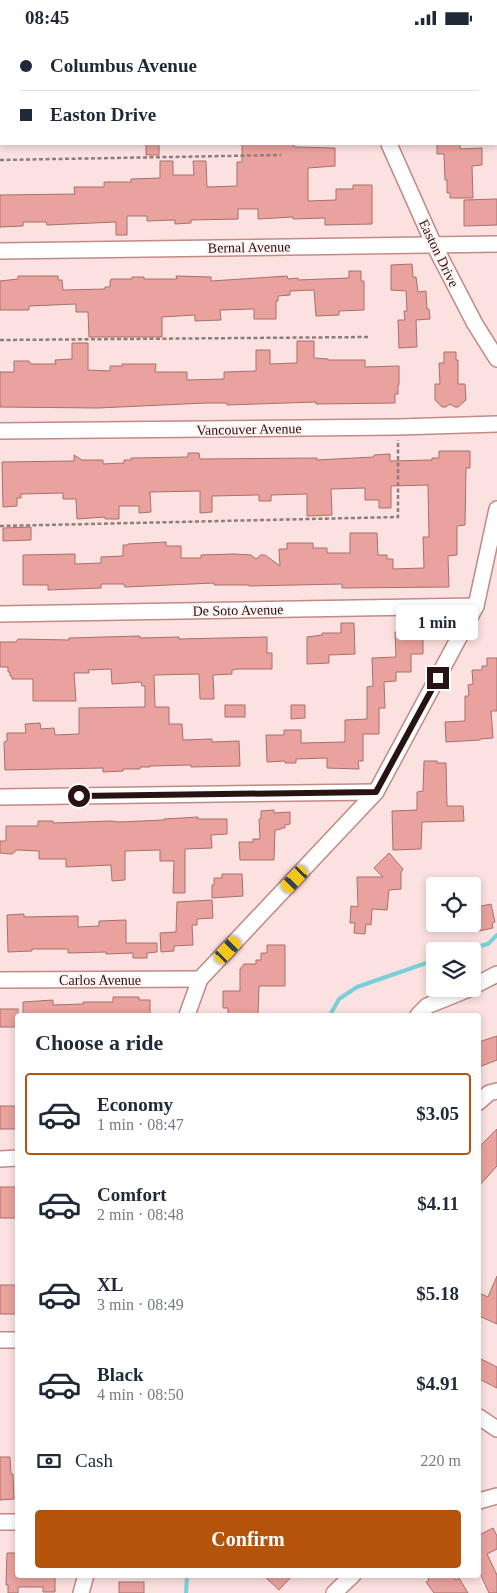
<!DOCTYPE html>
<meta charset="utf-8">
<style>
body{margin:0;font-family:"Times New Roman",serif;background:#f6f6f7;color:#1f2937;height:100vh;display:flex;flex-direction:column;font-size:19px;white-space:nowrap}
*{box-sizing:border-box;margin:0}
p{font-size:16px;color:#747a83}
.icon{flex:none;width:28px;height:28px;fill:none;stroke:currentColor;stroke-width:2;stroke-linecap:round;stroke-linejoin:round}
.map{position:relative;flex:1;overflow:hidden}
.sheet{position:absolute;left:15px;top:978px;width:466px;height:565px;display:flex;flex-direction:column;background:#fff;border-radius:5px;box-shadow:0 2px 8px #0003}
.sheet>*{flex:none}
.banner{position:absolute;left:0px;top:0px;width:498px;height:110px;box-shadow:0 2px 8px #0003;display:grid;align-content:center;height:110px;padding:0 20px;background:#fff}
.tools{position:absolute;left:426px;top:842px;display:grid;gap:10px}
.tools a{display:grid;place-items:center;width:55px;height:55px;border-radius:5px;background:#fff;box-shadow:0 2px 8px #0003;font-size:25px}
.end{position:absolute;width:22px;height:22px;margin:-11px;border:6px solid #281312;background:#fff;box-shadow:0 0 0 2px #fff}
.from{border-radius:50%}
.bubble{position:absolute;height:35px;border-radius:5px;background:#fff;box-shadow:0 2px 8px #0003;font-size:16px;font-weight:600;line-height:35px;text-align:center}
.car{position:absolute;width:15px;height:30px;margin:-15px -8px;border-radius:6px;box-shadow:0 0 4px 1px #0007;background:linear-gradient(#f5c518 24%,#345 0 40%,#f5c518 0 76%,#345 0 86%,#f5c518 0)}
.banner b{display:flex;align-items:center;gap:18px;height:48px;font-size:19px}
.banner b+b{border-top:1px solid #e0e1e3}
.banner i{width:12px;height:12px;background:#1f2937}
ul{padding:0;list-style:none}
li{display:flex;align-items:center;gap:15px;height:82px;margin:0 10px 8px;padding:0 10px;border:2px solid transparent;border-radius:5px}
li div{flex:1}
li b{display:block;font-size:19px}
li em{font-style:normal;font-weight:600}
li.selected{border-color:#b45309}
li>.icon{width:45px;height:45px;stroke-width:1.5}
h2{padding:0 20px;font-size:22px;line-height:60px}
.pay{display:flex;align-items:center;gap:12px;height:55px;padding:0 20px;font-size:19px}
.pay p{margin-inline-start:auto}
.cta{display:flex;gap:10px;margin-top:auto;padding:10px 20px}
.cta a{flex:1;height:58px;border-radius:5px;background:#b45309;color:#fff;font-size:20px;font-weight:600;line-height:58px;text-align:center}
.status{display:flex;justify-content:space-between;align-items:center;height:35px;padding:0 25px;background:#fff;direction:ltr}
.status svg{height:14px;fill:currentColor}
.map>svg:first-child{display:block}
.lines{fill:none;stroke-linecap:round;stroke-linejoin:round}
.stream{stroke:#79d0d8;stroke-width:4}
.building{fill:#e9a29d;stroke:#a7706d}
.minor-casing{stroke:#c28985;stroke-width:18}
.path{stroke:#937b7a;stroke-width:2.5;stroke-dasharray:4 2.5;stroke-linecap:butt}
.minor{stroke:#fff;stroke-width:15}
.route{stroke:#281312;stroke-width:6}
.labels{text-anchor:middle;stroke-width:4;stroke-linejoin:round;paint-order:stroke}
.street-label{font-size:14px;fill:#281312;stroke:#fff2f1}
</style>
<div class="status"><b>08:45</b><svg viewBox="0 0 49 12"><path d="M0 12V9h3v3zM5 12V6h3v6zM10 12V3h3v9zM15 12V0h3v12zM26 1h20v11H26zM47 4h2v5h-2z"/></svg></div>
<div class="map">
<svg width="497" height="1558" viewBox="0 0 497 1558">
<rect width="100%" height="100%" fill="#fbe1df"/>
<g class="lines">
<g class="stream">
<polyline points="461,916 488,909 497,900"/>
<polyline points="330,980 339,964 357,952 435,925"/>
<polyline points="186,1558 187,1540"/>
</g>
</g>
<g class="building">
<rect x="146" y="109" width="13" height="11"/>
<polygon points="242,109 294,109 294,112 335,113 335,131 308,133 308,166 336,165 336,154 353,154 353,150 372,150 372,189 325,190 325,183 293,184 293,182 258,184 258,174 238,174 238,184 191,185 191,188 175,189 175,185 147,186 147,181 127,181 127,200 116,200 116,187 47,190 46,187 23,187 23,191 0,192 0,160 75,159 74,152 104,152 104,147 131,147 131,144 160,143 160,126 173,126 173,140 194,140 193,126 206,126 207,152 237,151 237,127 242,127"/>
<polygon points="437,109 460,109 460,114 482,113 482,130 472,131 473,163 450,163 450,158 447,158 447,145 445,145 444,119 437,119"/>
<polygon points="497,164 497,190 464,191 464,165"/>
<polygon points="412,229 413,242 416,242 418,257 426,256 427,274 429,274 430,284 416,285 417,312 399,313 398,285 405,285 404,276 407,276 406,256 391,255 391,230"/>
<polygon points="349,236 361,236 361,246 364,246 364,275 339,276 339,280 316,281 314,255 290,256 290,260 278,261 278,266 276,266 276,284 254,284 254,274 220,275 221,285 195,286 195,280 162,282 162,302 89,302 88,277 76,277 76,269 29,271 29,275 0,275 0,246 18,244 18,241 58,241 58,245 62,245 63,255 105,254 105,252 110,252 110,246 111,246 111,244 132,244 132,242 144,242 144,244 177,244 176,241 211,242 211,246 287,241 288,244 298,243 298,245 349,243"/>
<polygon points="297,306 314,306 314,323 328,324 328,325 365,325 365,332 399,331 399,350 398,350 398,359 395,359 395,368 316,369 316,367 227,370 227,368 206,368 98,373 0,372 0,337 14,337 14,326 29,326 31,329 56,329 55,325 72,324 72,308 88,308 88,335 110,336 110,331 122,331 122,329 156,329 155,337 187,337 187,345 224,344 224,337 256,336 256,315 270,315 270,329 296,328 297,328"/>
<polygon points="444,317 456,317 456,325 458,325 458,349 465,349 466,365 458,372 455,372 450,369 446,372 442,372 435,365 435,349 440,349 439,328 444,328"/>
<polygon points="439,416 470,416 470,433 466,433 465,490 457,491 457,520 448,521 449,552 342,553 342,549 249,551 249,550 214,550 214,548 125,552 124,549 101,549 101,553 48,555 48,550 23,550 23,520 75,519 75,529 101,528 101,522 123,521 123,510 128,510 128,509 166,507 166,511 181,511 181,523 201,523 201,520 234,519 251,520 256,524 261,520 265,520 280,531 279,514 287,514 287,508 313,508 313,513 327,513 327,518 350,518 350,498 377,498 378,520 387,520 387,524 393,524 393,534 424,533 423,502 429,502 428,450 391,451 391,473 379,473 379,465 365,465 365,453 331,454 332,480 307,481 307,459 271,460 271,466 259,466 259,460 212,461 212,477 200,478 200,456 150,457 151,477 139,478 139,471 119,471 119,484 105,484 105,482 77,484 76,464 63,464 63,458 21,459 21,463 17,463 17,471 3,472 2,427 74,426 74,420 82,425 103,425 103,429 124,428 124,425 131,425 131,423 188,422 188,418 199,418 200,424 317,423 317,425 374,422 374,420 390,419 390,426 432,425 432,423 439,423"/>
<polygon points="31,492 31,505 3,506 3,493"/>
<polygon points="341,588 354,588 355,619 329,620 329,628 307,629 307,602 322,600 322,598 341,598"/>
<polygon points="423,596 423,619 411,619 411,637 396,637 396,646 384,647 385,673 379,673 379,699 363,699 363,726 358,726 359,734 327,733 327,723 296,724 296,728 285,728 285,726 267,727 266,700 284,700 284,695 301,695 301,708 345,707 345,685 367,684 367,652 373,651 372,623 396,622 395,597"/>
<polygon points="140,601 140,603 179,602 179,604 267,602 267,618 272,618 272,634 238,634 232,635 232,639 213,640 214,664 200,664 199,639 154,640 155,672 169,672 169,689 182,689 183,705 212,704 212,707 239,706 240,731 191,732 191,730 150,731 150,732 140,732 140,734 123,734 123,736 103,737 103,733 5,735 4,707 7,706 7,698 26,698 25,689 40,688 41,694 54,693 55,700 79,699 79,673 145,672 145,651 142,651 141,647 112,649 111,634 88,635 89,638 74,638 76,666 33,666 33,644 12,644 12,641 10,641 10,637 8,637 8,632 0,632 0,607 16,607 18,604 69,605 69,603"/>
<polygon points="487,623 497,623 497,676 491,676 493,703 480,704 480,705 446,707 445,687 465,686 465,661 469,661 468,650 473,649 472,635 482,635 482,631 487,631"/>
<rect x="225" y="670" width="20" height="12"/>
<polygon points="291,670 305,670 305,683 291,684"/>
<polygon points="424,726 437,726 437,728 446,728 447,771 463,771 464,786 422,787 421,814 393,815 392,776 417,775 417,757 423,756"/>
<polygon points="274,775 274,778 290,777 290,789 285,790 285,793 281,793 281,794 275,795 274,825 240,825 239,807 253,807 253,804 260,804 259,784 261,784 261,776"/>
<polygon points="198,782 198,784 227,784 227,799 211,800 212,813 185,814 185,858 173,858 174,826 160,826 160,815 125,816 125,845 112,846 111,830 66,832 66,824 39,824 39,816 17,815 12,819 0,818 0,806 6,806 6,791 38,791 38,786 53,786 53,788 111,786 119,787 164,785 164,784"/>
<polygon points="389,818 403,834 401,837 401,854 389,855 387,875 372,874 371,890 366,889 365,899 354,898 355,888 350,888 351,871 358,872 357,842 383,842 374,833"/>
<polygon points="222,839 242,839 243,861 212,863 212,850 214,850 214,843 222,843"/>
<polygon points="212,865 213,883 197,884 197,890 192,890 193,910 174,911 174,916 161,917 160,898 176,897 177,867"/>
<polygon points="491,869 495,887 492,888 493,893 479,896 479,893 472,894 472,873"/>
<polygon points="24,879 24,882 78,881 78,892 99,891 99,886 126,885 126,908 157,908 157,917 147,918 147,923 133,923 133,918 106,919 106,917 68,918 68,914 32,914 32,916 8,917 7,880"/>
<polygon points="267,910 285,910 285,951 259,951 258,979 228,979 228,973 223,973 223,956 240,956 240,934 244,929 256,929 256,925 261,925 261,918 267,918"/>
<polygon points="113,962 139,962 139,965 150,965 150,980 23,980 23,967 53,965 53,970 83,969 83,967 113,967"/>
<rect x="0" y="974" width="18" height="18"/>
<polygon points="497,1001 497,1025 479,1032 479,1007"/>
<rect x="0" y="1071" width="18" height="23"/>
<polygon points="497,1094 497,1131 479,1151 479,1112"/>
<rect x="0" y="1152" width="18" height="31"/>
<polygon points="497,1241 497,1289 479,1281 479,1258 488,1262"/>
<rect x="0" y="1250" width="18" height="29"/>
<polygon points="479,1323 497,1332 497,1353 479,1344"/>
<polygon points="0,1422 10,1422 11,1439 13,1439 14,1464 0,1465"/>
<polygon points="493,1493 497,1501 497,1514 487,1519 497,1540 497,1558 489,1558 479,1536 479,1500"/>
<polygon points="7,1518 18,1518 18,1540 55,1540 55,1557 43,1557 43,1552 18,1552 18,1558 8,1558 8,1550 6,1550"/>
<polygon points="263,1540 293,1540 279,1555"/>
<polygon points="426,1540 452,1540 456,1545 459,1543 468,1558 434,1558 426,1547 429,1545"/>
<rect x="119" y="1547" width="25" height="11"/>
</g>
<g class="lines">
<g class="minor-casing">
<g id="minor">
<polyline points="350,0 351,1"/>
<polyline points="496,26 497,26"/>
<polyline points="0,34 1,34"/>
<polyline points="389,109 434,210 475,289 497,324"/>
<polyline points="0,216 497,209"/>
<polyline points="0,396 398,392 497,389"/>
<polyline points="0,579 476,571"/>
<polyline points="0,762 376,757"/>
<polyline points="0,945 200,944"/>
<polyline points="472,952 497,939"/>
<polyline points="187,980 200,944 376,757 476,571 497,474"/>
<polyline points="418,980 427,971 469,954"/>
<polyline points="479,1067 489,1058 497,1056"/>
<polyline points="0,1124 18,1123"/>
<polyline points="0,1305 18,1305"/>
<polyline points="479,1382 497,1394"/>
<polyline points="479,1466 497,1461"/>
<polyline points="0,1487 18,1487"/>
<polyline points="81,1558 86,1540"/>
<polyline points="334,1558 353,1540"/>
</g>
</g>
<g class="path">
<polyline points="0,125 281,120"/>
<polyline points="0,305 369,302"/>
<polyline points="0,491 398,482 398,405"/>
</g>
<use href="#minor" class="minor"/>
</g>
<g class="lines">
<polyline class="route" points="79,761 376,757 438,643"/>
</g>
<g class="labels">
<g class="street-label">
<text transform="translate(249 212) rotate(-1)" y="5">Bernal Avenue</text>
<text transform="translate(439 218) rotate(64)" y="5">Easton Drive</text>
<text transform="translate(249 394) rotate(-1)" y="5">Vancouver Avenue</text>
<text transform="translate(238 575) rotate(-1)" y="5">De Soto Avenue</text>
<text x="100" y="950">Carlos Avenue</text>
</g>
</g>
</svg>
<div class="tools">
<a><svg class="icon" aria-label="locate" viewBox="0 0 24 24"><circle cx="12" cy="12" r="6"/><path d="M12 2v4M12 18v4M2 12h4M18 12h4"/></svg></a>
<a><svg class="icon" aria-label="layers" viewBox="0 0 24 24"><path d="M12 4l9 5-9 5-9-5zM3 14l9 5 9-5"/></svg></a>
</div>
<i class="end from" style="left:79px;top:761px"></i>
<i class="end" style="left:438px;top:643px"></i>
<div class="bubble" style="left:396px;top:570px;width:82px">1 min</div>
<i class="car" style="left:295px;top:844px;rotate:223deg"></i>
<i class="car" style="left:228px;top:915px;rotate:43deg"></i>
<div class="banner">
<b><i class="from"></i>Columbus Avenue</b>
<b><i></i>Easton Drive</b>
</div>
<section class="sheet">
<h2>Choose a ride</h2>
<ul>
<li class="selected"><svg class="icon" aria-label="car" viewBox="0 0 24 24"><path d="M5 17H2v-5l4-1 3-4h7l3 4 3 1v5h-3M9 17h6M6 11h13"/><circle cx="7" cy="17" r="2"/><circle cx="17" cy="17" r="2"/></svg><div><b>Economy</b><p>1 min · 08:47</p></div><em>$3.05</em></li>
<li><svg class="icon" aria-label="car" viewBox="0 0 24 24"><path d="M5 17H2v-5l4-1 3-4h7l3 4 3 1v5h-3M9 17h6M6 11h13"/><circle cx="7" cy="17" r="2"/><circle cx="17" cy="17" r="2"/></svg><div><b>Comfort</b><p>2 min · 08:48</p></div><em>$4.11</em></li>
<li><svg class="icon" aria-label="car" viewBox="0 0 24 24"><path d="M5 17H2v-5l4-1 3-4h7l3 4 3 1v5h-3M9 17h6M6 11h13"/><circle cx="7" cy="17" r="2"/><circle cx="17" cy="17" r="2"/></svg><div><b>XL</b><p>3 min · 08:49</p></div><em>$5.18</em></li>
<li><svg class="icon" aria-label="car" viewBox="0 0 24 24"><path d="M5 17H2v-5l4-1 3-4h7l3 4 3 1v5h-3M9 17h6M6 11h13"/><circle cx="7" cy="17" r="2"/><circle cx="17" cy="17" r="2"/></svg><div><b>Black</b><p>4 min · 08:50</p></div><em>$4.91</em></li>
</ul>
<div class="pay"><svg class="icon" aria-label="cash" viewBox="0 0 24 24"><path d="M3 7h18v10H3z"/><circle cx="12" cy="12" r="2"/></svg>Cash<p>220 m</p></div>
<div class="cta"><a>Confirm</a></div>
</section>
</div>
